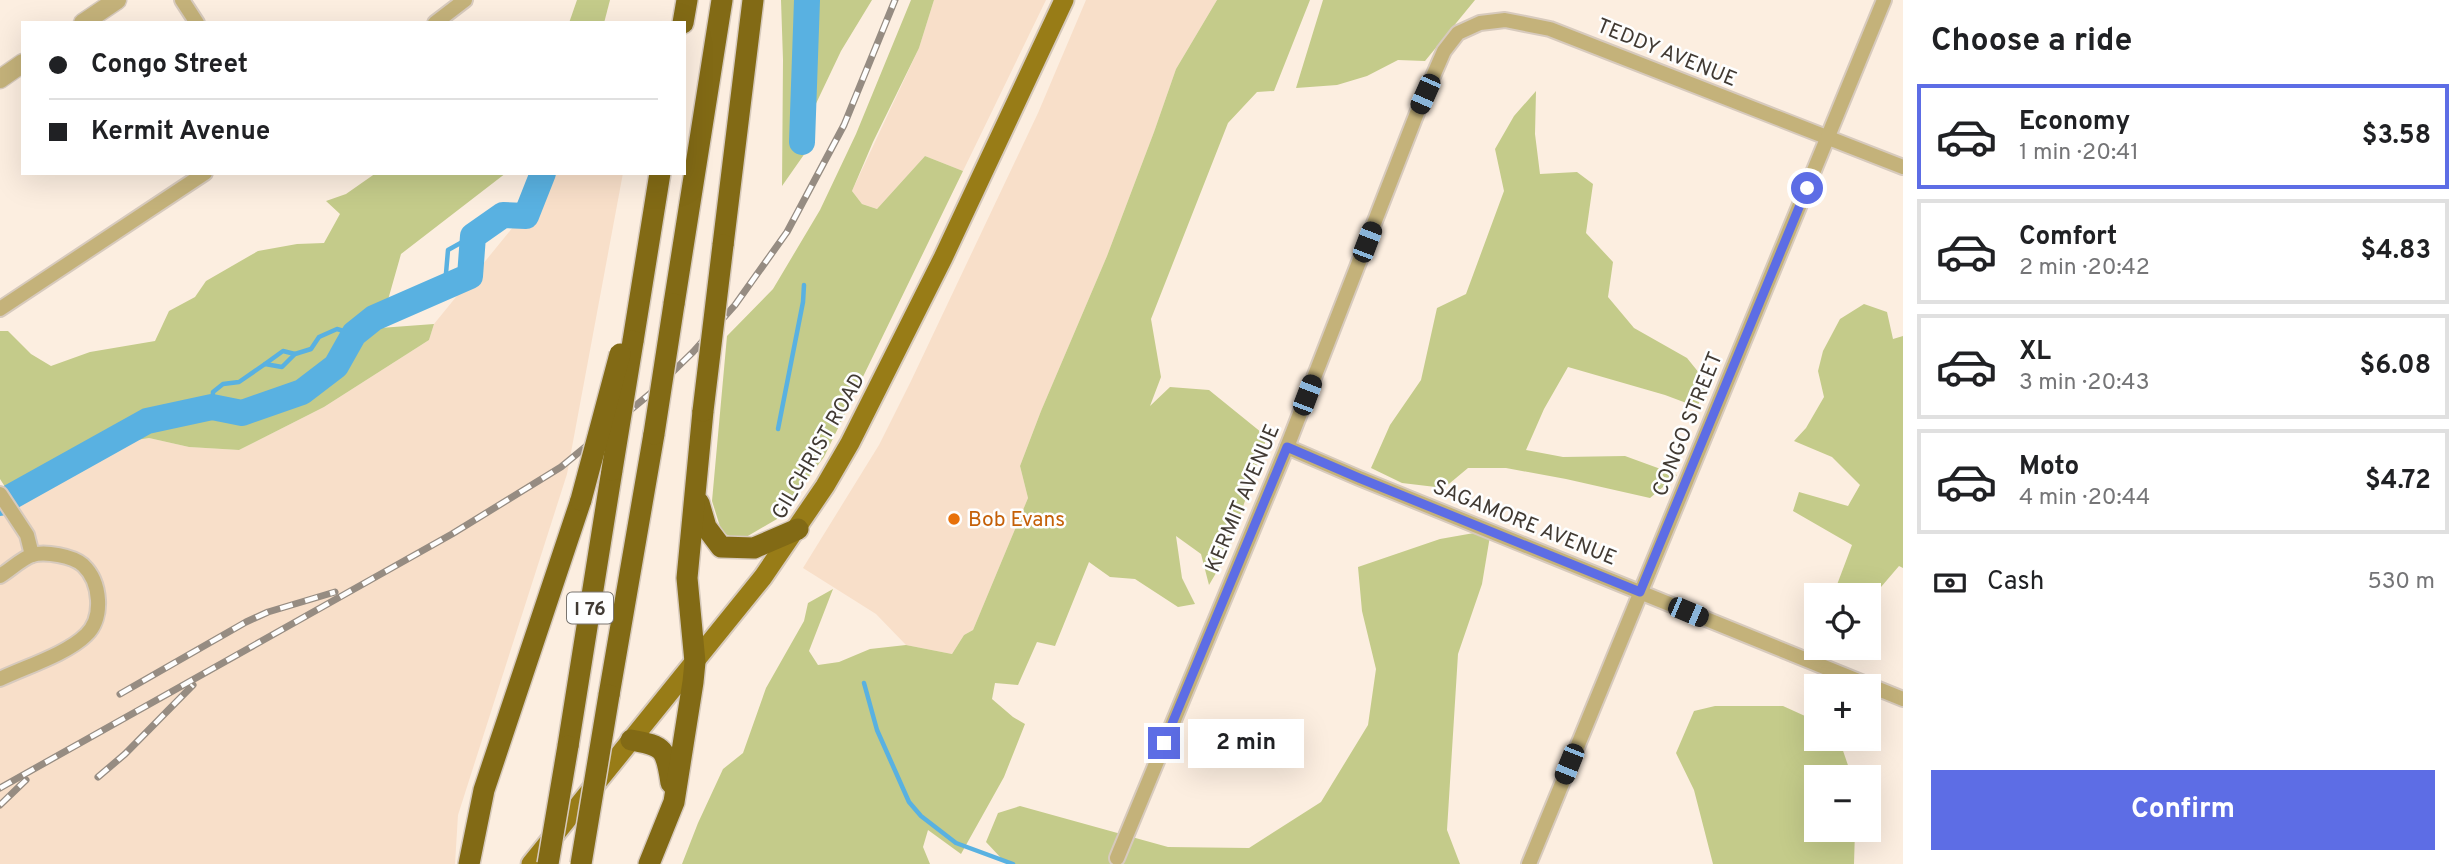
<!DOCTYPE html>
<meta charset="utf-8">
<style>
body{margin:0;font-family:Overpass,sans-serif;background:#f6f6f6;color:#202124;height:100vh;display:flex;flex-direction:column;font-size:26px;white-space:nowrap}
*{box-sizing:border-box;margin:0}
p{font-size:23px;color:#757577}
.icon{flex:none;width:38px;height:38px;fill:none;stroke:currentColor;stroke-width:2;stroke-linecap:round;stroke-linejoin:round}
.map{position:relative;flex:1;overflow:hidden}
.side{display:flex;flex-direction:column;background:#fff;width:560px}
.side>*{flex:none}
.guide{position:absolute;left:21px;top:21px;width:665px;height:154px;border-radius:0px;box-shadow:0 7px 28px #0002;display:grid;align-content:center;height:154px;padding:0 28px;background:#fff}
.buttons{position:absolute;left:1804px;top:583px;display:grid;gap:14px}
.buttons a{display:grid;place-items:center;width:77px;height:77px;border-radius:0px;background:#fff;box-shadow:0 7px 28px #0002;font-size:35px}
.end{position:absolute;width:32px;height:32px;margin:-16px;border:9px solid #5d6de5;background:#fff;box-shadow:0 0 0 4px #fff}
.from{border-radius:50%}
.bubble{position:absolute;height:49px;border-radius:0px;background:#fff;box-shadow:0 7px 28px #0002;font-size:23px;font-weight:700;line-height:49px;text-align:center}
.car{position:absolute;width:21px;height:42px;margin:-21px -10px;border-radius:9px;box-shadow:0 0 5px 2px #0007;background:linear-gradient(#222 24%,#8ab4d8 0 40%,#222 0 76%,#8ab4d8 0 86%,#222 0)}
.guide b{display:flex;align-items:center;gap:24px;height:66px;font-size:26px}
.guide b+b{border-top:2px solid #e0e0e0}
.guide i{width:18px;height:18px;background:#202124}
ul{padding:0;list-style:none}
li{display:flex;align-items:center;gap:21px;height:105px;margin:0 14px 10px;padding:0 14px;border:4px solid #e0e0e0;border-radius:0px}
li div{flex:1}
li b{display:block;font-size:26px}
li em{font-style:normal;font-weight:700}
li.current{border-color:#5d6de5}
li>.icon{width:63px;height:63px;stroke-width:1.5}
h2{padding:0 28px;font-size:32px;line-height:84px}
.pay{display:flex;align-items:center;gap:18px;height:77px;padding:0 28px;font-size:26px}
.pay p{margin-inline-start:auto}
.cta{display:flex;gap:14px;margin-top:auto;padding:14px 28px}
.cta a{flex:1;height:80px;border-radius:0px;background:#5d6de5;color:#fff;font-size:28px;font-weight:700;line-height:80px;text-align:center}
main{display:flex;flex:1;min-height:0}
.map>svg:first-child{display:block}
.built{fill:#f8dfc9}
.green{fill:#c4cb8a}
.lines{fill:none;stroke-linecap:round;stroke-linejoin:round}
.stream{stroke:#59b1e1;stroke-width:4.5}
.river{stroke:#59b1e1;stroke-width:26}
.minor-casing{stroke:#d7cabd;stroke-width:18}
.tertiary-casing{stroke:#d7cabd;stroke-width:21}
.primary-casing{stroke:#d7cabd;stroke-width:23}
.motorway-casing{stroke:#d7cabd;stroke-width:24}
.minor{stroke:#c4b27a;stroke-width:14}
.tertiary{stroke:#c4b27a;stroke-width:18}
.primary{stroke:#987c17;stroke-width:19}
.motorway{stroke:#826a15;stroke-width:21}
.rail-casing{stroke:#968c82;stroke-width:7}
.rail{stroke:#fefefe;stroke-width:4.5;stroke-dasharray:13;stroke-linecap:butt}
.motorway-bridge-casing{stroke:#d7cabd;stroke-width:24;stroke-linecap:butt}
.motorway-bridge{stroke:#826a15;stroke-width:21}
.route{stroke:#5d6de5;stroke-width:9}
.food-dot{fill:#e8710a;stroke:#fefefe;stroke-width:2.5}
.labels{text-anchor:middle;stroke-width:5;stroke-linejoin:round;paint-order:stroke}
.shield{fill:#fefefe;stroke:#7a7570;stroke-width:2}
.shield-label{font-size:19px;font-weight:bold;fill:#413a33}
.street-label{font-size:21px;fill:#413a33;stroke:#fefefe}
.food-label{font-size:21px;fill:#c56008;stroke:#fefefe;text-anchor:start}
</style>
<main>
<div class="map">
<svg width="1903" height="864" viewBox="0 0 1903 864">
<rect width="100%" height="100%" fill="#fceee0"/>
<g class="built">
<polygon points="934,0 1046,0 963,171 925,156 877,209 862,204 852,191 919,48"/>
<polygon points="1086,0 1217,0 1176,69 1154,132 1107,256 1041,411 1020,466 1028,498 973,630 964,635 952,654 906,645 876,614 803,568 879,445 911,381 1038,113"/>
<polygon points="557,173 623,173 567,474 458,815 455,864 0,864 0,501 101,446 149,438 189,447 239,450 324,407 429,340 434,324"/>
</g>
<g class="green">
<polygon points="577,0 610,0 604,23 569,23"/>
<polygon points="781,0 872,0 841,51 812,112 810,146 782,186 783,60"/>
<polygon points="911,0 934,0 919,48 873,142 852,191 862,204 877,209 925,156 963,171 824,457 777,519 741,540 722,533 712,501 727,336 773,289 820,210 856,134"/>
<polygon points="1217,0 1310,0 1274,91 1257,92 1228,123 1151,319 1161,377 1150,406 1170,387 1209,390 1267,437 1226,556 1209,585 1201,554 1176,536 1182,578 1195,604 1178,607 1135,579 1110,577 1089,562 1055,646 1037,642 1018,685 995,683 992,699 1013,717 1025,724 1004,777 961,854 928,830 923,847 930,864 682,864 698,823 723,769 743,753 766,688 804,621 808,603 833,589 809,651 818,665 839,662 870,649 906,645 952,654 964,635 973,630 1028,498 1020,466 1041,411 1107,256 1154,132 1176,69"/>
<polygon points="1323,0 1475,0 1425,61 1398,60 1367,76 1337,85 1296,88"/>
<polygon points="1536,91 1535,134 1540,174 1577,172 1593,184 1586,233 1613,262 1608,297 1634,328 1687,358 1708,384 1697,407 1665,395 1568,367 1544,409 1526,450 1563,457 1625,456 1677,475 1650,498 1566,479 1506,468 1468,468 1444,488 1402,483 1371,468 1390,425 1421,380 1437,308 1466,294 1504,191 1495,149 1514,116"/>
<polygon points="376,173 506,173 401,254 380,328 434,324 429,340 324,407 239,450 189,447 149,438 101,446 11,496 0,479 0,331 8,331 31,354 51,366 90,352 155,341 169,311 195,297 206,281 258,251 297,244 324,243 340,214 326,201 346,194"/>
<polygon points="1864,304 1887,312 1893,339 1903,336 1903,568 1899,566 1869,601 1869,595 1837,595 1835,590 1852,545 1793,511 1799,492 1848,506 1860,485 1832,457 1794,441 1806,428 1824,397 1818,371 1823,351 1840,319"/>
<polygon points="1491,530 1482,584 1458,654 1447,830 1460,864 1013,864 1001,858 986,842 998,813 1020,806 1168,847 1249,848 1321,802 1368,725 1376,669 1362,611 1358,567 1440,539"/>
<polygon points="1715,706 1783,706 1816,721 1816,738 1839,739 1852,777 1816,777 1816,830 1855,830 1854,864 1713,864 1694,790 1676,753 1694,711"/>
</g>
<g class="lines">
<g class="stream">
<polyline points="802,142 803,138"/>
<polyline points="445,285 448,250 473,236"/>
<polyline points="265,364 283,351 295,354"/>
<polyline points="212,407 213,392 223,384 239,382 265,364 282,367 295,354 311,349 319,337 337,329 354,334"/>
<polyline points="778,429 803,302 804,285"/>
<polyline points="864,683 877,730 909,802 921,816 956,843 1013,864"/>
</g>
<g class="river">
<polyline points="802,142 807,0"/>
<polyline points="0,503 147,421 212,407 242,413 302,392 336,366 354,334 374,318 470,276 473,236 503,215 526,216 543,173"/>
</g>
<g class="minor-casing">
<g id="minor">
<polyline points="182,0 197,23"/>
<polyline points="435,23 465,0"/>
<polyline points="0,309 205,173"/>
<polyline points="1287,447 1359,478 1903,699"/>
<polyline points="0,494 27,535 32,555"/>
<path d="M 0,576 C 10,570 21,559 32,555 C 45,551 73,556 83,565 C 101,582 104,618 86,635 C 67,654 25,667 0,679"/>
<polyline points="1117,858 1287,447 1417,113 1444,51 1458,33 1480,23 1505,20 1550,29 1903,167"/>
<polyline points="1529,864 1884,0"/>
</g>
</g>
<g class="tertiary-casing">
<g id="tertiary">
<polyline points="83,23 117,0"/>
<polyline points="0,79 23,63"/>
</g>
</g>
<g class="primary-casing">
<polyline id="primary" points="531,864 763,577 825,486 850,443 943,258 1064,0"/>
</g>
<g class="motorway-casing">
<g id="motorway">
<polyline points="683,23 687,0"/>
<polyline points="723,245 753,0"/>
<polyline points="674,304 722,0"/>
<polyline points="633,341 660,173"/>
<polyline points="699,503 706,527 721,547 754,548 798,529"/>
<polyline points="609,695 654,434"/>
<path d="M 631,740 C 665,746 666,749 671,783"/>
<polyline points="568,746 612,470"/>
<polyline points="469,864 484,790 581,500"/>
<polyline points="649,864 674,802 693,682 695,662 687,578 703,411"/>
</g>
</g>
<use href="#minor" class="minor"/>
<use href="#tertiary" class="tertiary"/>
<use href="#primary" class="primary"/>
<use href="#motorway" class="motorway"/>
<g class="rail-casing">
<g id="rail">
<polyline points="120,694 246,622 268,612 335,592"/>
<polyline points="98,777 125,754 193,685"/>
<polyline points="0,788 452,534 561,467 651,393 693,352 735,305 787,232 844,125 895,0"/>
<polyline points="0,805 26,780"/>
</g>
</g>
<use href="#rail" class="rail"/>
<g class="motorway-bridge-casing">
<g id="motorway-bridge">
<polyline points="703,411 723,245"/>
<polyline points="654,434 674,304"/>
<polyline points="612,470 633,341"/>
<polyline points="581,500 620,354"/>
<polyline points="548,864 568,746"/>
<polyline points="581,864 609,695"/>
</g>
</g>
<use href="#motorway-bridge" class="motorway-bridge"/>
</g>
<g class="lines">
<polyline class="route" points="1164,743 1287,447 1359,478 1640,592 1807,188"/>
</g>
<circle class="food-dot" cx="954" cy="519" r="7"/>
<g class="labels">
<rect class="shield" x="567" y="592.5" width="46" height="31" rx="5"/>
<g class="shield-label">
<text x="590" y="615">I 76</text>
</g>
<g class="street-label">
<text transform="translate(1667 52) rotate(22)" y="7">TEDDY AVENUE</text>
<text transform="translate(1687 424) rotate(-68)" y="7">CONGO STREET</text>
<text transform="translate(818 446) rotate(-60)" y="7">GILCHRIST ROAD</text>
<text transform="translate(1242 498) rotate(-67)" y="7">KERMIT AVENUE</text>
<text transform="translate(1525 522) rotate(22)" y="7">SAGAMORE AVENUE</text>
</g>
<g class="food-label">
<text x="968" y="526">Bob Evans</text>
</g>
</g>
</svg>
<div class="buttons">
<a><svg class="icon" aria-label="locate" viewBox="0 0 24 24"><circle cx="12" cy="12" r="6"/><path d="M12 2v4M12 18v4M2 12h4M18 12h4"/></svg></a>
<a>+</a>
<a>−</a>
</div>
<i class="end from" style="left:1807px;top:188px"></i>
<i class="end" style="left:1164px;top:743px"></i>
<div class="bubble" style="left:1188px;top:719px;width:116px">2 min</div>
<i class="car" style="left:1425px;top:94px;rotate:204deg"></i>
<i class="car" style="left:1367px;top:242px;rotate:21deg"></i>
<i class="car" style="left:1307px;top:395px;rotate:21deg"></i>
<i class="car" style="left:1688px;top:612px;rotate:113deg"></i>
<i class="car" style="left:1569px;top:764px;rotate:202deg"></i>
<div class="guide">
<b><i class="from"></i>Congo Street</b>
<b><i></i>Kermit Avenue</b>
</div>
</div>
<section class="side">
<h2>Choose a ride</h2>
<ul>
<li class="current"><svg class="icon" aria-label="car" viewBox="0 0 24 24"><path d="M5 17H2v-5l4-1 3-4h7l3 4 3 1v5h-3M9 17h6M6 11h13"/><circle cx="7" cy="17" r="2"/><circle cx="17" cy="17" r="2"/></svg><div><b>Economy</b><p>1 min · 20:41</p></div><em>$3.58</em></li>
<li><svg class="icon" aria-label="car" viewBox="0 0 24 24"><path d="M5 17H2v-5l4-1 3-4h7l3 4 3 1v5h-3M9 17h6M6 11h13"/><circle cx="7" cy="17" r="2"/><circle cx="17" cy="17" r="2"/></svg><div><b>Comfort</b><p>2 min · 20:42</p></div><em>$4.83</em></li>
<li><svg class="icon" aria-label="car" viewBox="0 0 24 24"><path d="M5 17H2v-5l4-1 3-4h7l3 4 3 1v5h-3M9 17h6M6 11h13"/><circle cx="7" cy="17" r="2"/><circle cx="17" cy="17" r="2"/></svg><div><b>XL</b><p>3 min · 20:43</p></div><em>$6.08</em></li>
<li><svg class="icon" aria-label="car" viewBox="0 0 24 24"><path d="M5 17H2v-5l4-1 3-4h7l3 4 3 1v5h-3M9 17h6M6 11h13"/><circle cx="7" cy="17" r="2"/><circle cx="17" cy="17" r="2"/></svg><div><b>Moto</b><p>4 min · 20:44</p></div><em>$4.72</em></li>
</ul>
<div class="pay"><svg class="icon" aria-label="cash" viewBox="0 0 24 24"><path d="M3 7h18v10H3z"/><circle cx="12" cy="12" r="2"/></svg>Cash<p>530 m</p></div>
<div class="cta"><a>Confirm</a></div>
</section>
</main>
